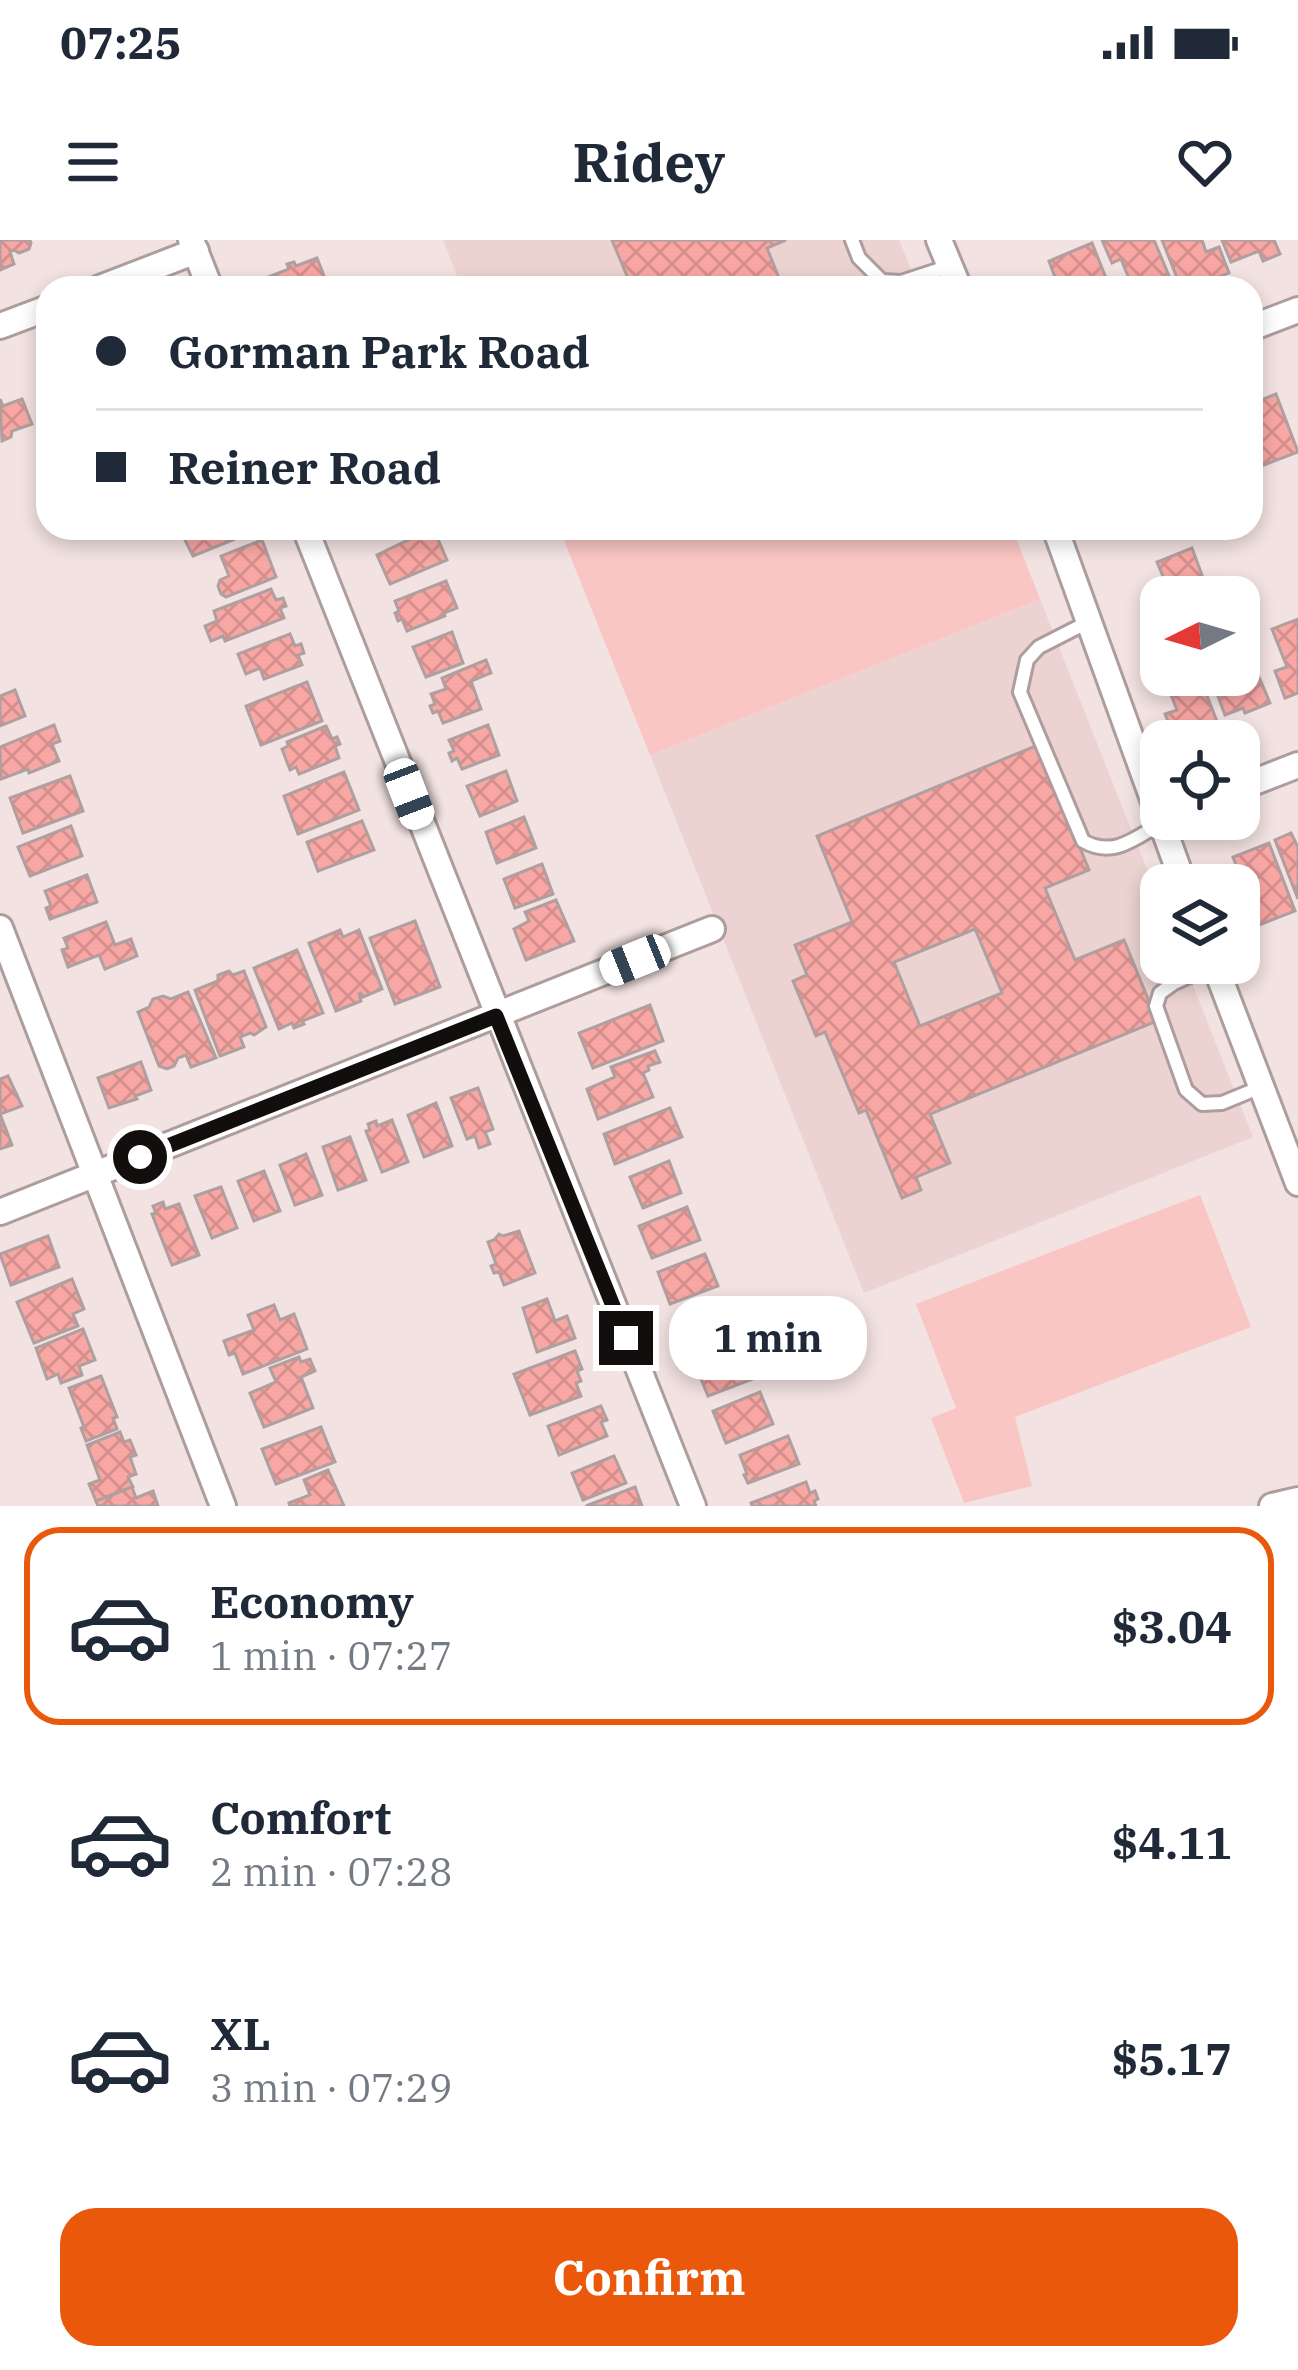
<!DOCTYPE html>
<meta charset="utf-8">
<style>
body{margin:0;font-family:"IBM Plex Serif",serif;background:#f6f6f7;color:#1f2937;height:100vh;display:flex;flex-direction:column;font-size:45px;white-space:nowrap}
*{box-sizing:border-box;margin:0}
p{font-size:39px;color:#747a83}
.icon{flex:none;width:66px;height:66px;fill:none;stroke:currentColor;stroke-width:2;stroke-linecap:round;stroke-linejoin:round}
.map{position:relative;height:1266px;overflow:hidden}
.drawer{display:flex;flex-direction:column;background:#fff;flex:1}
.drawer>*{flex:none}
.banner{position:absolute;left:36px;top:36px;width:1227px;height:264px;border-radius:36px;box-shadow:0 6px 18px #0003;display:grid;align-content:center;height:264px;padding:0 60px;background:#fff}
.needle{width:78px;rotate:265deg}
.controls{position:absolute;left:1140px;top:336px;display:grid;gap:24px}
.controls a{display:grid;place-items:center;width:120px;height:120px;border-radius:24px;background:#fff;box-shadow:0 6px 18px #0003;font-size:60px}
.end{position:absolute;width:54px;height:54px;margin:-27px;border:15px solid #130e0e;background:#fff;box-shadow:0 0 0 6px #fff}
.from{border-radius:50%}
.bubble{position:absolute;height:84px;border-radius:36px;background:#fff;box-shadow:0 6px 18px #0003;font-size:39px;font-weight:800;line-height:84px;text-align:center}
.car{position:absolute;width:36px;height:72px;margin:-36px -18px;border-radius:15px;box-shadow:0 0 9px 3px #0007;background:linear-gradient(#fff 24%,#345 0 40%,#fff 0 76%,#345 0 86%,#fff 0)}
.banner b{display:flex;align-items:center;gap:42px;height:114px;font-size:45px}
.banner b+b{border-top:3px solid #e0e1e3}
.banner i{width:30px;height:30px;background:#1f2937}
ul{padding:21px 0 0;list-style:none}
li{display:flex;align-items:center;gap:36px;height:198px;margin:0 24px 18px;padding:0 36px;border:6px solid transparent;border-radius:36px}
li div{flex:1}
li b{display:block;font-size:45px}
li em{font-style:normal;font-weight:800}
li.selected{border-color:#ea580c}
li>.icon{width:108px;height:108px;stroke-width:1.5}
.button{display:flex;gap:24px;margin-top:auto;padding:24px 60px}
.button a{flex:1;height:138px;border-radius:36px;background:#ea580c;color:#fff;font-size:48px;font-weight:800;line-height:138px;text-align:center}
.status{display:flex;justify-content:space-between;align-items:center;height:84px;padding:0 60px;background:#fff;direction:ltr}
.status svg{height:33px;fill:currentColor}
header{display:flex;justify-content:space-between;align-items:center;height:156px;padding:0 60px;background:#fff;font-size:54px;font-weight:800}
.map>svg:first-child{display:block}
.built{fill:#ecd3d2}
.green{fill:#f9c6c3}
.building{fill:url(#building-cross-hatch);stroke:#afa09f;stroke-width:3;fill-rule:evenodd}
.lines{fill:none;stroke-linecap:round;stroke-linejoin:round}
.lane-casing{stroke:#ad9e9d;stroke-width:18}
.street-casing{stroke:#ad9e9d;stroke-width:30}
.lane{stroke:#fff;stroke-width:12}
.street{stroke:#fff;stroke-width:24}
.route{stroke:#130e0e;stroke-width:15}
</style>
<div class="status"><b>07:25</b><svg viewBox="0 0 49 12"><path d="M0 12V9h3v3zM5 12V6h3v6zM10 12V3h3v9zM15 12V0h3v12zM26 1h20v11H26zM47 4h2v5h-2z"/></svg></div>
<header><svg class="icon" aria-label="menu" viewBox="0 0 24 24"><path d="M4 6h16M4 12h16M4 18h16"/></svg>Ridey<svg class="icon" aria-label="heart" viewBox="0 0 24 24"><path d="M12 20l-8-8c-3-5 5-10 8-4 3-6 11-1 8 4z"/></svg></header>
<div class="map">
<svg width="1298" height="1266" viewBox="0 0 1298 1266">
<defs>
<pattern id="building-cross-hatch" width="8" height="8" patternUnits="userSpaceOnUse" patternTransform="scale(3)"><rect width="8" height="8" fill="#f9a7a4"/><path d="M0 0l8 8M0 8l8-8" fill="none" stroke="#d58f8c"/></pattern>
</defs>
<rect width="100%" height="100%" fill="#f2e2e1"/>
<g class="built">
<polygon points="443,0 899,0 919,48 462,48"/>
<polygon points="1040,359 1161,665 1161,723 1184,723 1253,897 864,1053 650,515"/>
</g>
<g class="green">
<polygon points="559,288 1012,288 1040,359 650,515"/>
<polygon points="1200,955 1251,1087 1015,1177 1032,1246 964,1263 931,1178 956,1168 916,1064"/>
</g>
<g class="building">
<polygon points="0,0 30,0 31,3 29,9 19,13 14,10 10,12 14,24 0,30"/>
<polygon points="612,0 786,0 767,8 783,48 632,48"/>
<polygon points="1102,0 1154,0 1174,48 1118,48 1117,46 1130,41 1121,19 1112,23"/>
<polygon points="1162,0 1202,0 1206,12 1219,7 1229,33 1191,48 1181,48"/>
<polygon points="1222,0 1274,0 1280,14 1263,21 1259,11 1231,22"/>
<polygon points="1092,3 1110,48 1059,48 1049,21"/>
<polygon points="317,18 328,46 273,48 268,37 289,29 287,24 294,22 296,26"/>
<polygon points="1276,154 1298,212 1251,230 1251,193 1255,191 1251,181 1251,164"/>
<polygon points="0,159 3,166 22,159 32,184 12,191 11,197 2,201"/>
<polygon points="182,288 248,288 250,293 193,316 184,298"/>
<polygon points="416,288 433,288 447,320 390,344 377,315 410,299 407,291"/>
<polygon points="262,300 276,337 226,357 221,354 218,346 220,340 229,336 221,316"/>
<polygon points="1192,308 1210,357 1161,357 1161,386 1157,387 1148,361 1170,353 1157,322"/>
<polygon points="446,341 457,368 444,373 445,376 407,391 402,379 398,381 395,373 399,371 395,361"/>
<polygon points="271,349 276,360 283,358 286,366 280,368 284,378 225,401 223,396 211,401 205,386 217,381 214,371"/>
<polygon points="1298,379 1298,453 1285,458 1275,431 1287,427 1272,389"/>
<polygon points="452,392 463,423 426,437 413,407"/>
<polygon points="290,394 295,406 301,404 304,413 298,415 302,425 264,439 260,428 246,434 238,414"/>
<polygon points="1239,419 1247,442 1259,437 1270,463 1245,473 1243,468 1225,475 1210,435 1239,435"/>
<polygon points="486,420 491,433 471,441 481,469 443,483 438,471 433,473 430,466 435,464 431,454 446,449 442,438"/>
<polygon points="1163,435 1199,435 1218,484 1176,501 1165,474 1177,470"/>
<polygon points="307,442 322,481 261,505 246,466"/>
<polygon points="15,450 25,476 0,486 0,456"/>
<polygon points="54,485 60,501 52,504 59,521 29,533 28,529 1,539 0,507"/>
<polygon points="488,485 499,515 462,529 457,518 452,521 449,513 454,511 449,500"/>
<polygon points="326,486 332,499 337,497 340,504 335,506 339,518 299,534 296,527 290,530 282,509 288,506 287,502"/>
<path d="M 1038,505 L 1089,630 L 1045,648 L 1075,720 L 1124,700 L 1157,781 L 930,874 L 950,923 L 916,937 L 921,950 L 902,958 L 866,870 L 859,873 L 825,792 L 816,796 L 793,741 L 807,735 L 795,705 L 852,682 L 817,596 ZM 975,689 L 1002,753 L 920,786 L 894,722 Z"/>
<polygon points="506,531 517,561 480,576 467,546"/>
<polygon points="344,532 359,570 298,594 284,556"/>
<polygon points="70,536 83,571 23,593 10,558"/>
<polygon points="524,577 536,608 497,623 486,592"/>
<polygon points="362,581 374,610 318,631 307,602"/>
<polygon points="71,586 82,616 30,636 18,607"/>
<polygon points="1291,593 1298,607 1298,659 1275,600"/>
<polygon points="1269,603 1295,671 1259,685 1233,617"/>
<polygon points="542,624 553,654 515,668 504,639"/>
<polygon points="87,635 97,662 50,679 46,668 51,666 45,651"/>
<polygon points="556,660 574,701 526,720 514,689 529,681 525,672"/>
<polygon points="415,681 440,747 395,764 370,698"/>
<polygon points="106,682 115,705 131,699 137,716 105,729 99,715 68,727 62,710 68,708 64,698"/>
<polygon points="340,690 343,697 359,690 382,749 363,757 361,753 359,754 361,761 336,771 309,703"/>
<polygon points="297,710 323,773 302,781 304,784 294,788 292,783 279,789 254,728"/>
<polygon points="229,731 233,735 244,731 266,787 254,795 250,793 240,797 244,807 220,816 195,750 218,741 218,735"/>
<polygon points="188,752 216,818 191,827 186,815 178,818 174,826 167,829 159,826 138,772 149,767 153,759 163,756 171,759"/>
<polygon points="650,765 663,801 593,828 579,793"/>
<polygon points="655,811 660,822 648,826 649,830 643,833 653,857 598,879 587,849 615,837 611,827"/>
<polygon points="141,822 151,850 135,856 137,859 109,868 98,838"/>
<polygon points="8,836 22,866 0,874 12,905 0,909 0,839"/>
<polygon points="478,848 493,889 485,892 490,904 479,908 475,896 467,899 451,858"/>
<polygon points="436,863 452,906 424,917 408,875"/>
<polygon points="670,868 682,897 615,924 604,894"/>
<polygon points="392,880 408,922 382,932 366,891 370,890 368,884 376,881 377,886"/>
<polygon points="350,897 366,940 338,950 323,907"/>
<polygon points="306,914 322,955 295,965 280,925"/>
<polygon points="669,921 681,953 643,968 630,937"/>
<polygon points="264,931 280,971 254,981 238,941"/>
<polygon points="221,947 237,988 212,998 195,956"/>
<polygon points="163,962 165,969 179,964 199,1015 172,1025 152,974 156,973 153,966"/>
<polygon points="687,967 700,1000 652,1018 639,986"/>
<polygon points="519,991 535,1033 504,1045 499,1032 494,1033 491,1026 496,1024 488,1002 494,1000 499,994 503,996"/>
<polygon points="48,996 59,1027 11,1045 0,1014"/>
<polygon points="705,1014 718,1046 670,1064 658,1032"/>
<polygon points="72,1039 84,1069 73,1074 78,1086 34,1103 17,1062"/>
<polygon points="547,1059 555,1081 567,1076 575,1098 537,1112 523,1068"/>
<polygon points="724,1060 736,1092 689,1110 676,1078"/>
<polygon points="274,1065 280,1080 294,1074 307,1109 243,1134 235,1113 229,1115 224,1101 254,1090 248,1075"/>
<polygon points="83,1089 95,1120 79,1126 82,1135 61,1143 58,1134 47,1139 36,1108"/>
<polygon points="742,1106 745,1113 756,1109 765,1130 754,1135 755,1138 708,1156 695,1124"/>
<polygon points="575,1111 582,1129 577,1131 581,1141 576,1143 581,1156 530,1175 514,1134"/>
<polygon points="299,1117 301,1122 310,1119 315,1131 301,1137 313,1168 264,1187 250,1153 276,1142 270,1128"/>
<polygon points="101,1136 117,1177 113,1178 117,1189 86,1201 81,1188 84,1187 69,1148"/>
<polygon points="760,1152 773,1184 726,1203 713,1171"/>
<polygon points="601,1166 607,1180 601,1182 607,1196 559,1215 548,1186"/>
<polygon points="321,1187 335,1222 276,1244 262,1209"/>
<polygon points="120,1192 124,1202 130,1200 136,1215 130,1217 136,1234 128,1237 133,1247 96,1261 89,1244 100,1240 87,1205"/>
<polygon points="788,1196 799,1224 748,1243 744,1235 747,1234 740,1215"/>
<polygon points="614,1216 626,1243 583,1260 572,1233"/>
<polygon points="328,1230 344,1266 290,1266 289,1263 310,1255 304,1240"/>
<polygon points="806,1242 810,1253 815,1251 818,1259 814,1261 816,1266 752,1266 751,1263"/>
<polygon points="132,1247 136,1258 153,1251 158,1266 98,1266 96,1261"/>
<polygon points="635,1247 642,1266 586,1266"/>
</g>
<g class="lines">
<g class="lane-casing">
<g id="lane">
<polyline points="852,0 859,18 882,41 901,42 950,26"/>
<path d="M 1088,382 L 1039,407 L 1027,420 L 1020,452 L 1083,601 C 1113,618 1134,599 1160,584"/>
<polyline points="1214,725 1174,743 1160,753 1156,766 1186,850 1202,864 1222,863 1261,847"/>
</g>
</g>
<g class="street-casing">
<g id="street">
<polyline points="191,0 210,48"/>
<polyline points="939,0 959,48"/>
<polyline points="100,48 196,11"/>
<polyline points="0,86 48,68"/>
<polyline points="1251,88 1298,70"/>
<polyline points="305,288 693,1266"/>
<polyline points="1055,288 1184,645"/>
<polyline points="1239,548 1298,525"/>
<polyline points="0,688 223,1266"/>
<polyline points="1214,723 1298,943"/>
<polyline points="0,972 712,689"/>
<polyline points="1272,1266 1298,1260"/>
</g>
</g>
<use href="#lane" class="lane"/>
<use href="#street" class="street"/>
</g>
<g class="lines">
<polyline class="route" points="140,917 496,776 626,1098"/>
</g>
</svg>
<div class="controls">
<a><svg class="needle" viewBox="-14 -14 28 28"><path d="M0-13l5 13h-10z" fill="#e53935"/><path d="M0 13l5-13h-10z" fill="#747a83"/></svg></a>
<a><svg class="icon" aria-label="locate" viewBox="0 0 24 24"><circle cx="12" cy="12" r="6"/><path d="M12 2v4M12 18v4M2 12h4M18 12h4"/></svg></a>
<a><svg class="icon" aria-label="layers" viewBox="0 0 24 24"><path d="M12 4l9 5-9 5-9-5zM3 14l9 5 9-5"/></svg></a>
</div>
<i class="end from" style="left:140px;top:917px"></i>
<i class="end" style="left:626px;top:1098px"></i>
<div class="bubble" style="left:669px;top:1056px;width:198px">1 min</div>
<i class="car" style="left:409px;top:554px;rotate:159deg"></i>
<i class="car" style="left:635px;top:720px;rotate:248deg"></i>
<div class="banner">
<b><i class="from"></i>Gorman Park Road</b>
<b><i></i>Reiner Road</b>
</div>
</div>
<section class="drawer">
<ul>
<li class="selected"><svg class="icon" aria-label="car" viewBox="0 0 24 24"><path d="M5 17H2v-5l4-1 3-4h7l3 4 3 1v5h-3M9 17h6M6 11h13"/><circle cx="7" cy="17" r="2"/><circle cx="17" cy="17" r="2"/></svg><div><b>Economy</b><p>1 min · 07:27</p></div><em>$3.04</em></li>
<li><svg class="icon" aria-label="car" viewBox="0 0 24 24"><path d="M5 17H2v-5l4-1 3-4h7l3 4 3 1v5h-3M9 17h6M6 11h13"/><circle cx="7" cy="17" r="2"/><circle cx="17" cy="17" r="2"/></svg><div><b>Comfort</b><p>2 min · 07:28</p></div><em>$4.11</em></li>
<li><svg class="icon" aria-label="car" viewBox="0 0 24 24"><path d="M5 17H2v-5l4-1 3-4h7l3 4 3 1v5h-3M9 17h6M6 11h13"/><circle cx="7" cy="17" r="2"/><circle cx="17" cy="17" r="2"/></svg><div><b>XL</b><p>3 min · 07:29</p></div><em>$5.17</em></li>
</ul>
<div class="button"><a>Confirm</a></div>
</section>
